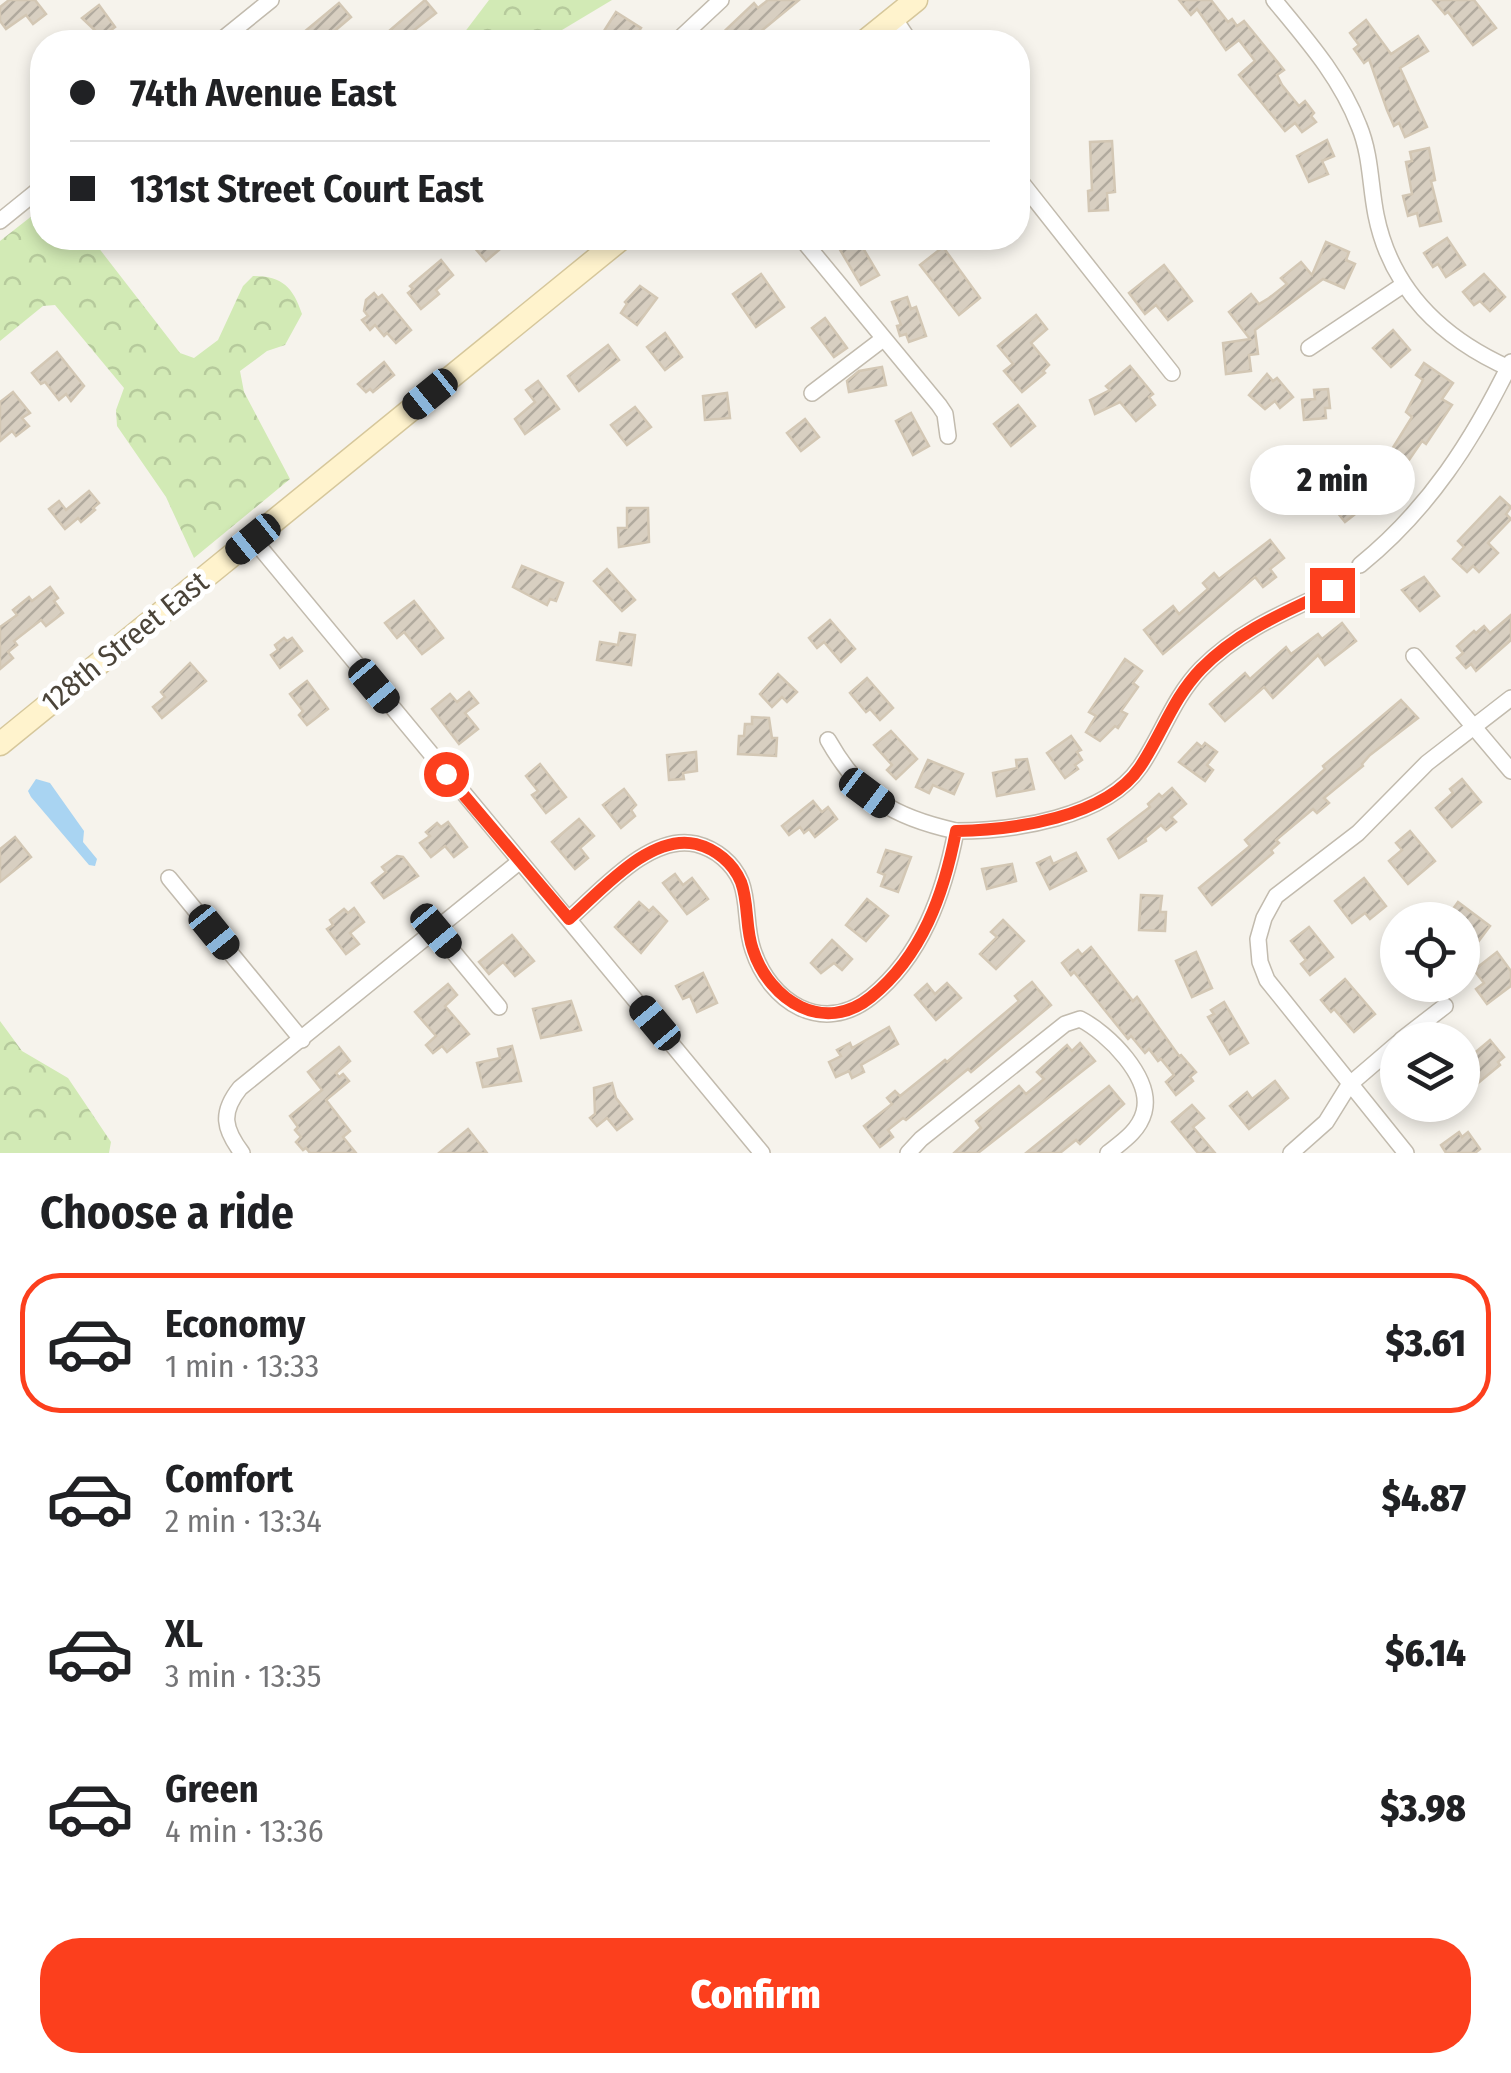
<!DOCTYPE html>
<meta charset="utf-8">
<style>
body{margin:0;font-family:"Fira Sans Condensed",sans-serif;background:#f2f2f2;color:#202124;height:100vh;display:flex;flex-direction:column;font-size:38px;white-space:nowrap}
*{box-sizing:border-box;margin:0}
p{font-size:32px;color:#757577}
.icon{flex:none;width:55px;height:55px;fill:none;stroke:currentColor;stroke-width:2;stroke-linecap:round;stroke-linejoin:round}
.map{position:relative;height:1153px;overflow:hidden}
.side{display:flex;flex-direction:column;background:#fff;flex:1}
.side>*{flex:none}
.banner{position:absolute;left:30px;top:30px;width:1000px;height:220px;border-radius:40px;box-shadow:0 5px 15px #0003;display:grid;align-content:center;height:220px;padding:0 40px;background:#fff}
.tools{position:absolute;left:1380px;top:902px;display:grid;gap:20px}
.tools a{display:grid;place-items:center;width:100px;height:100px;border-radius:50%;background:#fff;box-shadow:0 5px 15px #0003;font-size:50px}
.end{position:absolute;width:45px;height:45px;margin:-22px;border:12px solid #fc3f1d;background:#fff;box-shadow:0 0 0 5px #fff}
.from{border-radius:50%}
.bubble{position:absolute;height:70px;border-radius:35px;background:#fff;box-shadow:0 5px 15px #0003;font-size:32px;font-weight:800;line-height:70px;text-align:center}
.car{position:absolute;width:30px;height:60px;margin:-30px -15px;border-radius:12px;box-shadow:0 0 8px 2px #0007;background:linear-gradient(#222 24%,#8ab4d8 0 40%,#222 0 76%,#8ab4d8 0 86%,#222 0)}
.banner b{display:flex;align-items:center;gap:35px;height:95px;font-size:38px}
.banner b+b{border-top:2px solid #e0e0e0}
.banner i{width:25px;height:25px;background:#202124}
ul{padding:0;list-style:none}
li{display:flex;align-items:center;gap:30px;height:140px;margin:0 20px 15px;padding:0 20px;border:5px solid transparent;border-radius:40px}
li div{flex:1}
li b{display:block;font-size:38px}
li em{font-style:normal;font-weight:800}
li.current{border-color:#fc3f1d}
li>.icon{width:90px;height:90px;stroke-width:1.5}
h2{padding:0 40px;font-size:45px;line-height:120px}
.cta{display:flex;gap:20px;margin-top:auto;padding:20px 40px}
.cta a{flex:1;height:115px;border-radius:40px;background:#fc3f1d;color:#fff;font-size:40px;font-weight:800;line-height:115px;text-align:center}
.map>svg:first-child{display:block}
.forest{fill:url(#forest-crowns)}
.water{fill:#a9d4f2}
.building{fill:url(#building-hatch);stroke:#d3c7b4;stroke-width:2.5}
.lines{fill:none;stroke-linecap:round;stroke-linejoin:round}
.street-casing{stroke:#c2bbae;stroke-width:18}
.secondary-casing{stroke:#d6c79b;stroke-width:25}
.street{stroke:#fff;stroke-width:15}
.secondary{stroke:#fff3cd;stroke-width:22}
.route{stroke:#fc3f1d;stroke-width:12}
.labels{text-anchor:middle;stroke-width:10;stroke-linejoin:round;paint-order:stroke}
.street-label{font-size:30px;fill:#4b4439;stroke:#fff}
</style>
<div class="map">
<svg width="1511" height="1153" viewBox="0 0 1511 1153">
<defs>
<pattern id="forest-crowns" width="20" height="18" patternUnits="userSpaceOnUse" patternTransform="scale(2.5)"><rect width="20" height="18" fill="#d2eab5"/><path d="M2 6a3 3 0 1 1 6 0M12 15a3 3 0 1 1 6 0" fill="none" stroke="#b6ca9c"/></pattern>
<pattern id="building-hatch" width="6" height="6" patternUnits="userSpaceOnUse" patternTransform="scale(2.5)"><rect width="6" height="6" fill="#d8cfc1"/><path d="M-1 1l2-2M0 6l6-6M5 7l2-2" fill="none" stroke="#b1aa9e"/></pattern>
</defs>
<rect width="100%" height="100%" fill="#f6f3ec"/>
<g class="forest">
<polygon points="489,0 612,0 542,42 461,42 464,33"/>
<path d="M 42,208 L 42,238 L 91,238 L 180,353 L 194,358 L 218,340 L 243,286 L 253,276 C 282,276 293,287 302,314 L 285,345 L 267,351 L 240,371 L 244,392 L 290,479 L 194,558 L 166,497 L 117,426 L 116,410 L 124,388 L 55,305 L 43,306 L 0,341 L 0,241 Z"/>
<polygon points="0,1021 22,1051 68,1078 111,1142 109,1153 0,1153"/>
</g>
<polygon class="water" points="36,779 50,783 84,831 83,842 97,859 95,866 89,865 31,797 28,791"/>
<g class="building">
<polygon points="9,0 35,0 46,14 33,24 26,15 6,29 0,21 0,7"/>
<polygon points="425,0 436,13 399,42 389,31"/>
<polygon points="768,0 799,0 748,42 713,42 754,3 758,8"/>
<polygon points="1179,0 1211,0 1228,22 1232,19 1237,26 1244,21 1284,70 1277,75 1282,85 1299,106 1305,101 1314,113 1311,116 1316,122 1302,132 1295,123 1285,131 1239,75 1255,61 1239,40 1226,50 1197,9 1191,15"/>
<polygon points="1433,0 1474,0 1496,28 1473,45 1448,12 1445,14"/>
<polygon points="339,3 351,17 331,34 335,38 329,42 303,42 298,37"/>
<polygon points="99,5 115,27 102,37 82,18"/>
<polygon points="616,12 641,28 632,42 597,42"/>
<polygon points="1366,20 1391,54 1418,36 1428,51 1400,68 1427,127 1405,137 1399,123 1394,126 1387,110 1369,59 1364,63 1354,49 1359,45 1350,33"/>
<polygon points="1327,140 1334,156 1322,161 1328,174 1309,182 1297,156"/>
<polygon points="1112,141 1115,192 1107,193 1108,210 1089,211 1088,191 1092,190 1090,142"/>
<polygon points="1429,148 1435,180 1431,181 1441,221 1420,226 1417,213 1408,216 1403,196 1412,194 1406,162 1412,161 1410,152"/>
<polygon points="466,238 513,238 486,261"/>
<polygon points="833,238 857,238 879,275 861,285"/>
<polygon points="1447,238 1465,265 1446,277 1438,264 1433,267 1424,253"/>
<polygon points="1326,242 1349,252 1346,260 1355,264 1344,288 1323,279 1255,330 1258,354 1249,355 1251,371 1226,374 1223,343 1250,339 1229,312 1251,294 1259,304 1269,298 1287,284 1281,278 1301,262 1312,275"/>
<polygon points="943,247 980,298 959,315 920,265"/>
<polygon points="441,260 453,275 436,290 439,294 421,309 408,293 413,289 410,286"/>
<polygon points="1164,265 1192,301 1168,320 1156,305 1145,314 1129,293"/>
<polygon points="761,274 784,307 756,327 733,294"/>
<polygon points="1484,274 1505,297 1490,311 1480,301 1474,305 1463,292"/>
<polygon points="640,286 657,298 637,325 621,313 627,304 625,302"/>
<polygon points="374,293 378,298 382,295 411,330 396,343 387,333 384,336 375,325 370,330 362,320 368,316 364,311 366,300"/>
<polygon points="907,297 911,309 916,307 926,336 909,342 906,334 900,336 897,326 901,325 892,302"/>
<polygon points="1036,315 1047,329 1031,343 1049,365 1043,371 1045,373 1022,392 1004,371 1013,364 998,346"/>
<polygon points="825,318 847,348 834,357 812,328"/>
<polygon points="1393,330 1410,350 1391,367 1373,348"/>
<polygon points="665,333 682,357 665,370 647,347"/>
<polygon points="608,345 619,360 579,391 568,376"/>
<polygon points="57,352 84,386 71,401 66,394 59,400 45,382 41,384 32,373"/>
<polygon points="384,362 394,375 373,392 370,389 366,392 358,384"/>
<polygon points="1424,363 1453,383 1442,399 1452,405 1426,444 1422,441 1394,482 1387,476 1379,487 1363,473 1384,450 1389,454 1412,417 1406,412 1423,380 1416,375"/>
<polygon points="1130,366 1153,394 1149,397 1155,405 1136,421 1120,402 1095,414 1090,400 1110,390 1106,386"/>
<polygon points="882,367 886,385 849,392 847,381 859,371"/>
<polygon points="1267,374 1273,381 1277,378 1293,397 1280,408 1275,401 1265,409 1249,395"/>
<polygon points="538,381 559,409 525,434 515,419 535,402 526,390"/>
<polygon points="1328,389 1330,408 1325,408 1326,418 1304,420 1302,400 1315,399 1314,390"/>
<polygon points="13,392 30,413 22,418 29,426 16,436 12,431 0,441 0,402"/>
<polygon points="727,393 730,418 705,420 703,396"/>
<polygon points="1018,405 1035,426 1011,446 994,424"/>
<polygon points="635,407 651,427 627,445 611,425"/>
<polygon points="911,413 929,446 913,455 896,421"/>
<polygon points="805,419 819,437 801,451 787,433"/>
<polygon points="1350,481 1368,504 1345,522 1333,507 1338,503 1332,495"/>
<polygon points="89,491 99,503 93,508 95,510 81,522 78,518 65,529 49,509 59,501 66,510"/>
<polygon points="1500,497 1511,507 1506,514 1511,519 1488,543 1498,553 1479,572 1473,566 1467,572 1453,559 1464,547 1458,541"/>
<polygon points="627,508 648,508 649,542 619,547 618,528 627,528"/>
<polygon points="1270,540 1284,558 1270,569 1276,577 1263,587 1255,577 1163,654 1144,630 1173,606 1179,614 1208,589 1203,583 1214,573 1219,579"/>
<polygon points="522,566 563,583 556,601 550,599 547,605 513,587"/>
<polygon points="607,569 635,600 622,611 594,581"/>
<polygon points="1424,577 1439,596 1420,611 1402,590"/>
<polygon points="50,587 58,598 54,601 63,613 46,626 41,620 14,641 17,645 8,652 13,658 0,669 0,627 17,615 13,610 29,597 32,601"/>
<polygon points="414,601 443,638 422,654 404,632 397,638 385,623"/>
<polygon points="1511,615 1511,640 1476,671 1471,664 1466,668 1457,658 1463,653 1457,646 1474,631 1476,633 1484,626 1490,633"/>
<polygon points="830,620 855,649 841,662 824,642 817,648 809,638"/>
<polygon points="1342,623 1356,641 1325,665 1318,655 1273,698 1264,687 1225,721 1210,704 1245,673 1250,679 1286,647 1291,654 1318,634 1322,639"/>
<polygon points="620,633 635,635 631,665 597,660 600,642 618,645"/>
<polygon points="284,638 287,641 292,638 302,651 280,668 271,655 278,650 275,645"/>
<polygon points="1125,659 1142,671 1133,683 1138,687 1121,711 1127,714 1118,728 1115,726 1100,741 1086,732 1096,716 1089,712"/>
<polygon points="190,663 206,681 162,718 153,707 165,697 161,692"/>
<polygon points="778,674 797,692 787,702 782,697 772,707 760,694"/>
<polygon points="867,678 893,708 880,720 870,709 866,712 850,693"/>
<polygon points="307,681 328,709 307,725 299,715 303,711 290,694"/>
<polygon points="469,692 478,703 465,713 478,729 459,744 432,709 450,694 457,702"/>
<polygon points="1401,700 1418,718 1370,755 1362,764 1363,766 1324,798 1329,803 1317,813 1313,809 1276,840 1279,843 1271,850 1273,853 1212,905 1199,888 1250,846 1245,840 1325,769 1323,766"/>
<polygon points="752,717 769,718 772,738 777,738 776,756 738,754 739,736 744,736 745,724 752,724"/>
<polygon points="891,731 917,759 896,779 887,770 892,765 874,745"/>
<polygon points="1071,736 1081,750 1077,752 1082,760 1075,765 1078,769 1065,778 1047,753"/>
<polygon points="1197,743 1202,747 1205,743 1217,752 1207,765 1213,770 1205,781 1179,762"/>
<polygon points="696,752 697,771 683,773 684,779 669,780 667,755"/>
<polygon points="1027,759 1034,789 997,796 993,773 1017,768 1016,760"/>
<polygon points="928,760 963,774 954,794 933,785 929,793 916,787"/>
<polygon points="540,764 566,797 546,813 532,795 538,791 526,776"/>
<polygon points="1462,779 1481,802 1452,827 1436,808 1453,793 1450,789"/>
<polygon points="1172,788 1186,804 1171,817 1176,822 1166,830 1161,825 1145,838 1146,841 1119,858 1108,839 1150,807 1148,804 1159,794 1162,797"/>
<polygon points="624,789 636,805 631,810 635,816 621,828 603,805"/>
<polygon points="813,801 822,812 828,807 837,819 815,837 809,829 804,833 800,827 789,835 782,826"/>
<polygon points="579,819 594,836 580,848 588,858 575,869 552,842"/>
<polygon points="448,822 467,847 454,857 445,846 431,857 420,843 430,836 426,832 437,823 441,827"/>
<polygon points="1410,831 1435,861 1408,884 1389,861 1402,850 1396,843"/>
<polygon points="15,837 31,857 0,882 0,849"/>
<polygon points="886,850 911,857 898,892 881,886 885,875 878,872"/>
<polygon points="1076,853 1086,871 1050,889 1037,863 1050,857 1053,864"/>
<polygon points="397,856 403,857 418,876 384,898 372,883 386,872 382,867"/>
<polygon points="1012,864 1016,881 987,889 982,869"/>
<polygon points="675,874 683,885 692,878 708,899 687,914 663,883"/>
<polygon points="1364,878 1386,906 1370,919 1365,913 1352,923 1335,901"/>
<polygon points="1141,895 1162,896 1160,912 1166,912 1165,931 1139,930"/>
<polygon points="867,899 888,916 866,941 846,925"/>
<polygon points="639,902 649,911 653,907 667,921 641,953 615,927"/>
<polygon points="1458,902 1490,926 1478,942 1462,930 1462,920 1445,920"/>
<polygon points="354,908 364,922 350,933 359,944 346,954 327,929 333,925 330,920 344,909 348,913"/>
<polygon points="1003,920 1024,941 996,969 980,954 997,937 991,932"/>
<polygon points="1309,927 1333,957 1310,975 1301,964 1306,960 1291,941"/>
<polygon points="512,935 534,961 515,976 503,962 489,974 479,962"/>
<polygon points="832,940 852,959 842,970 834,963 821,973 811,963"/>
<polygon points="1091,947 1133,1001 1137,997 1179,1056 1181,1055 1196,1072 1190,1077 1193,1081 1176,1095 1166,1082 1174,1075 1161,1059 1158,1061 1149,1049 1145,1053 1131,1036 1128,1039 1074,972 1071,975 1062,963 1078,950 1082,955"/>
<polygon points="1196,952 1212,988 1192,997 1176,961"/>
<polygon points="1497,952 1511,971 1511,986 1487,1004 1476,989 1484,983 1474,970"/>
<polygon points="703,973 717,1003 697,1012 690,996 683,999 676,986"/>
<polygon points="1345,979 1375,1014 1354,1032 1334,1009 1331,1012 1321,1000"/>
<polygon points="1032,982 1051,1005 971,1072 968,1069 906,1120 903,1118 888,1130 893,1137 880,1147 864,1126 892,1104 887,1098 895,1091 900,1096 945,1060 947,1062 1019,1001 1015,996"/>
<polygon points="947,983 961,998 936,1020 915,995 927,984 935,994"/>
<polygon points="448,984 457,995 445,1006 469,1034 447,1052 442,1046 433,1053 426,1045 436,1036 415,1012"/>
<polygon points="571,1001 581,1030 541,1038 533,1009"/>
<polygon points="1224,1002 1248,1043 1230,1054 1208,1017 1214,1014 1211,1010"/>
<polygon points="889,1027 898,1044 861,1065 864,1072 852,1078 849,1071 836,1077 829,1062 841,1056 837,1050 850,1043 852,1048"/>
<polygon points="1490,1040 1504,1057 1498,1062 1500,1065 1472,1088 1462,1076 1462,1045 1471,1056"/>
<polygon points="1080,1043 1095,1061 978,1153 954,1153 981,1128 976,1121 1019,1086 1026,1094 1044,1079 1037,1072 1067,1045 1072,1051"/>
<polygon points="512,1046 521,1081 483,1087 477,1063 500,1058 498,1049"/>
<polygon points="339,1047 350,1061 336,1073 339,1077 343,1074 349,1081 326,1100 350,1131 343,1137 356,1153 310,1153 306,1148 303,1150 296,1142 301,1137 295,1130 298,1127 290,1116 322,1090 308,1072"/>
<polygon points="1275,1081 1288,1098 1249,1129 1230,1106 1247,1092 1252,1099"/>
<polygon points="612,1083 616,1098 632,1119 617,1130 607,1118 597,1126 590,1118 595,1114 594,1088"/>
<polygon points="1109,1086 1124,1104 1080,1144 1076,1140 1060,1153 1026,1153"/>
<polygon points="1192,1105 1204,1118 1193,1127 1215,1153 1198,1153 1172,1122"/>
<polygon points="468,1129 487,1153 439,1153"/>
<polygon points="1459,1132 1462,1137 1468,1132 1480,1149 1475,1153 1446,1153 1441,1145"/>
</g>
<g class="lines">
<g class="street-casing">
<g id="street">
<path d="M 1274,0 C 1307,40 1340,77 1359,126 C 1371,155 1370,185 1376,215 C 1391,290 1443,339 1511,369"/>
<polyline points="894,18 910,42"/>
<polyline points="219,42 271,0"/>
<polyline points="676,42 721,0"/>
<polyline points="1018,178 1172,373"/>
<polyline points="0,221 42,187"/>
<polyline points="801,238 939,405 945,414 948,436"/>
<polyline points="1309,348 1403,285"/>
<polyline points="812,393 883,339"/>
<polyline points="253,539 762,1153"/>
<path d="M 1360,565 C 1429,509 1473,440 1511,362"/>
<polyline points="1414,656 1511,771"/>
<path d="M 828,740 C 861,798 893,817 956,831"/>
<polyline points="169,878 302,1040"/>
<path d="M 569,919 C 601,891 650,833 696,844 C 716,849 733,863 741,882 C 749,903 745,928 753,950 C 770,1002 822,1036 871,997 C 922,956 944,893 956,831 C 1013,831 1105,818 1140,767 C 1162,735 1173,698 1201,669 C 1238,631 1285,612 1332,590"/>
<polyline points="436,931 499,1007"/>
<polyline points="1401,1040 1445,1006"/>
<path d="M 242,1153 C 224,1129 220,1113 240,1088 L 519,862"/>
<path d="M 908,1153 L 921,1139 L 1065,1024 L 1080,1019 C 1108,1033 1153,1078 1144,1112 C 1139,1131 1122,1142 1108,1153"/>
<polyline points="1291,1153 1326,1122 1349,1085 1398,1043"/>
<polyline points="1406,1153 1267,980 1260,962 1258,939 1264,918 1276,896 1358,833 1427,763 1511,698"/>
</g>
</g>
<g class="secondary-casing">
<g id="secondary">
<polyline points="864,42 916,0"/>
<polyline points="0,744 622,238"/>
</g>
</g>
<use href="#street" class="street"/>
<use href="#secondary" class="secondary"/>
</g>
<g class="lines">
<path class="route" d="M 446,774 L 569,919 C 601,891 650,833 696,844 C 716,849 733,863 741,882 C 749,903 745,928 753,950 C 770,1001 824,1035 871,997 C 922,956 944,894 956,831 C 1012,830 1106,818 1140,767 C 1162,734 1173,698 1201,669 C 1238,631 1285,612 1332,590"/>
</g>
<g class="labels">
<g class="street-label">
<text transform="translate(125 642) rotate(-39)" y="10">128th Street East</text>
</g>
</g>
</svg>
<div class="tools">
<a><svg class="icon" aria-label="locate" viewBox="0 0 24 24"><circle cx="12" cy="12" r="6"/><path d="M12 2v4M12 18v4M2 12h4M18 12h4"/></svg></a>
<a><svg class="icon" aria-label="layers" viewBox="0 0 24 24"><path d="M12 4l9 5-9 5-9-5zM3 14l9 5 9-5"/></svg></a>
</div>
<i class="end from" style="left:446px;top:774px"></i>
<i class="end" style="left:1332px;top:590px"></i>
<div class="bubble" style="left:1250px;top:445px;width:165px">2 min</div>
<i class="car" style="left:430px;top:394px;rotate:231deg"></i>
<i class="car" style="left:253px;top:539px;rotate:231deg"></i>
<i class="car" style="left:374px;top:686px;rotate:140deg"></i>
<i class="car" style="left:867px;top:793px;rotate:127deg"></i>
<i class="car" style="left:436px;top:931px;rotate:140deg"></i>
<i class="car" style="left:214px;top:932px;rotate:141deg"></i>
<i class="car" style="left:655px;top:1023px;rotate:320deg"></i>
<div class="banner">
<b><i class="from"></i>74th Avenue East</b>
<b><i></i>131st Street Court East</b>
</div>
</div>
<section class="side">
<h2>Choose a ride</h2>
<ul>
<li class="current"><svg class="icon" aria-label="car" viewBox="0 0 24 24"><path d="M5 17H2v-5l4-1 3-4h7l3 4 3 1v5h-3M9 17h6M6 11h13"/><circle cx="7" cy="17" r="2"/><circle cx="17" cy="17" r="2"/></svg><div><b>Economy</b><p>1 min · 13:33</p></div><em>$3.61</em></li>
<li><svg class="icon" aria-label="car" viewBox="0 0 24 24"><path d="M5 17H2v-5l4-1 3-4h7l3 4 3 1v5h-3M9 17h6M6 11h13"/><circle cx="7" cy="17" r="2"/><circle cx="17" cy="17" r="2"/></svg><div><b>Comfort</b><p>2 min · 13:34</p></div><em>$4.87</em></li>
<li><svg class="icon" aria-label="car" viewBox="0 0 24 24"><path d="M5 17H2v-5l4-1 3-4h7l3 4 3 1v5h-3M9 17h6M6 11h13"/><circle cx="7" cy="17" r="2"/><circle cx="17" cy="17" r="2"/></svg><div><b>XL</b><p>3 min · 13:35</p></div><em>$6.14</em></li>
<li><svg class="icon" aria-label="car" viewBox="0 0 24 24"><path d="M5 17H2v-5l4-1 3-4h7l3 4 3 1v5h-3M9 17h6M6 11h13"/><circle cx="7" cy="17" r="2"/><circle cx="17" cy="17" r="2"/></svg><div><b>Green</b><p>4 min · 13:36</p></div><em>$3.98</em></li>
</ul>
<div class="cta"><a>Confirm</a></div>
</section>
